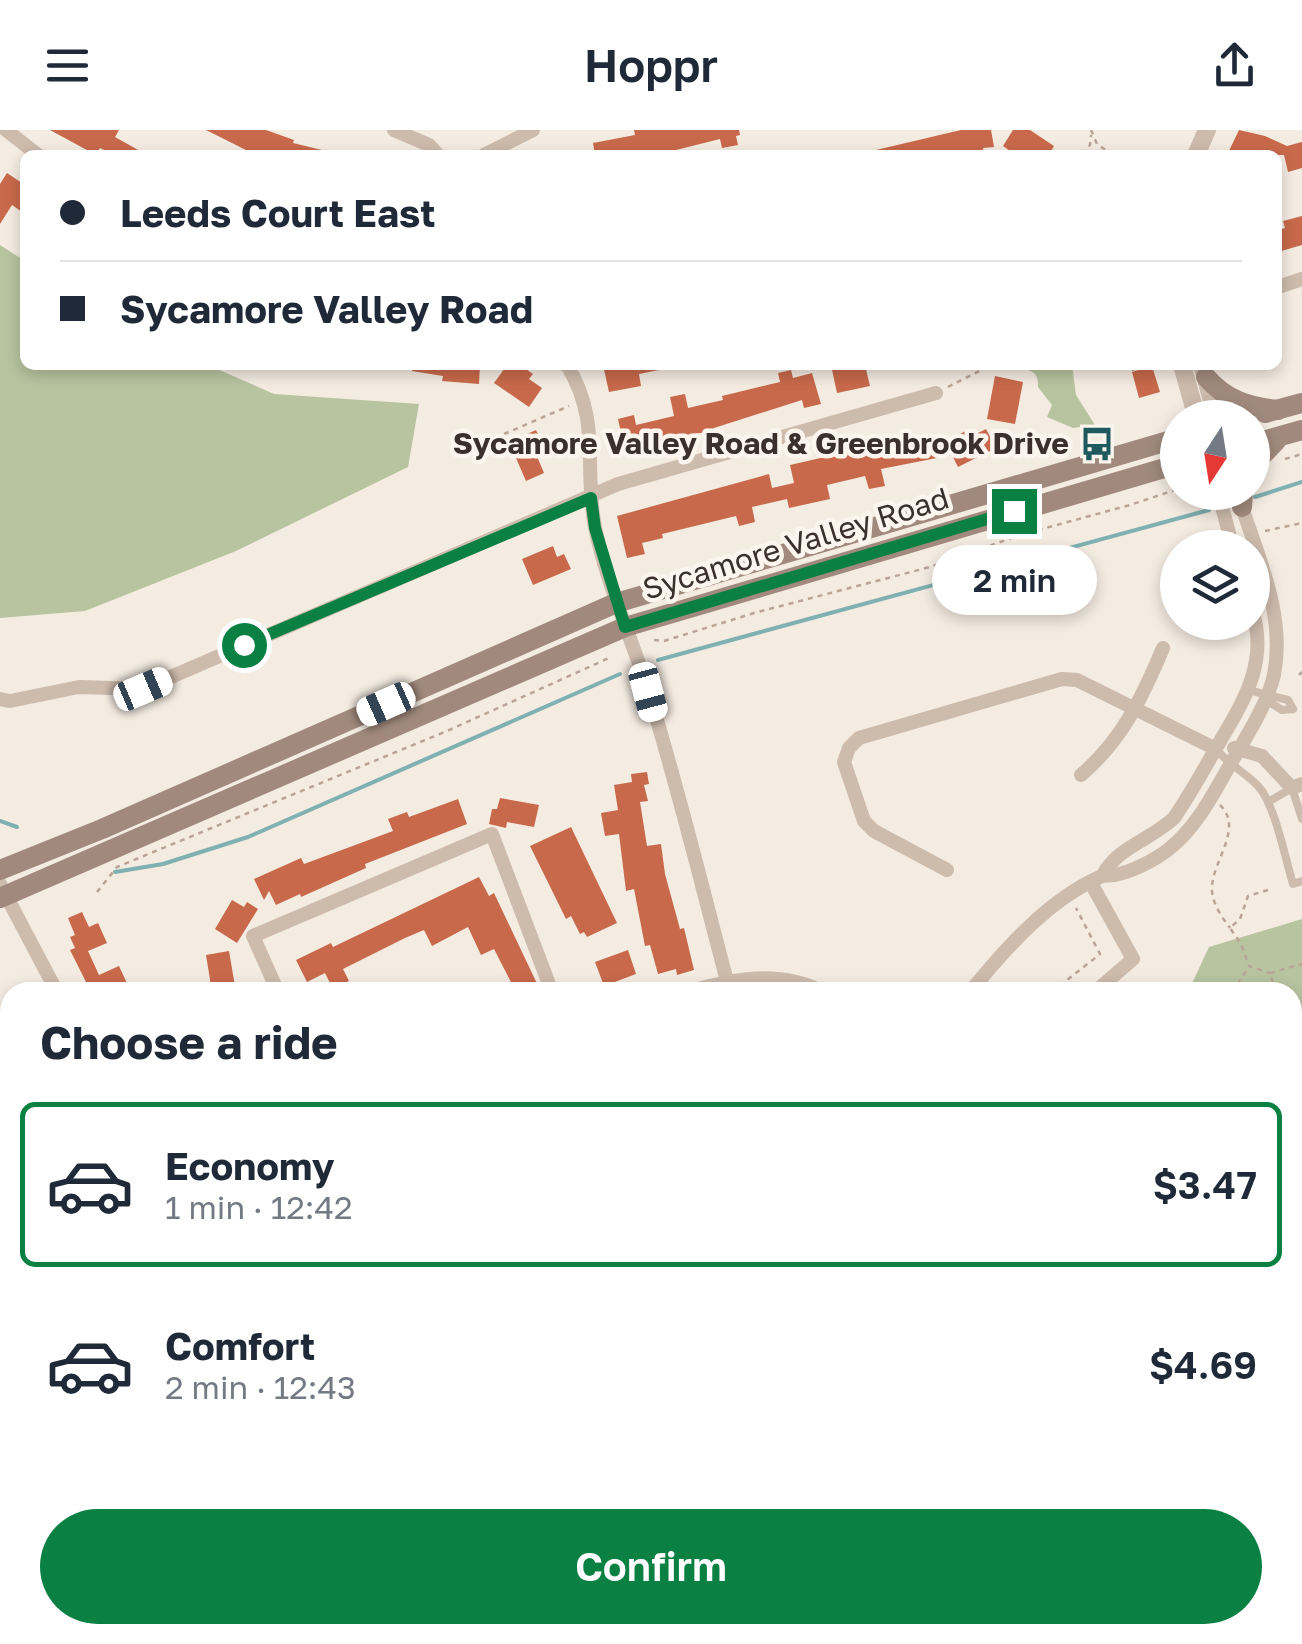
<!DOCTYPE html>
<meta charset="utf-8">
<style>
body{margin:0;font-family:"Golos Text",sans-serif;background:#f6f6f7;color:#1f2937;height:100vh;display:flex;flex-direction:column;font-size:38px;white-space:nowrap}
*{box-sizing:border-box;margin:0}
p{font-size:32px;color:#747a83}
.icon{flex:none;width:55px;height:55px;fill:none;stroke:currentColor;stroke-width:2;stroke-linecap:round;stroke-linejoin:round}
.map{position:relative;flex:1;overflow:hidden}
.panel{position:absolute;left:0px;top:852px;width:1302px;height:662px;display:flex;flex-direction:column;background:#fff;border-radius:30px 30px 0 0;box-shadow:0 5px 15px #0003}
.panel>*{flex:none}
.banner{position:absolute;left:20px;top:20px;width:1262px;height:220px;border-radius:15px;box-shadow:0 5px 15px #0003;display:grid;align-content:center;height:220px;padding:0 40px;background:#fff}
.needle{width:65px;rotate:192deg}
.tools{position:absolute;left:1160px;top:270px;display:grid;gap:20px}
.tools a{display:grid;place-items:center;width:110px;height:110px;border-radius:50%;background:#fff;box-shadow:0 5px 15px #0003;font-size:50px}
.end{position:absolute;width:45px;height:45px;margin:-22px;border:12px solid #0b8043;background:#fff;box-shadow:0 0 0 5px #fff}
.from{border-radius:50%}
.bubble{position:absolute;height:70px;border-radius:35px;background:#fff;box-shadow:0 5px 15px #0003;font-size:32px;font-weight:600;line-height:70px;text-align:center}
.car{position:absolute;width:30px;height:60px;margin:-30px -15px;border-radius:12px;box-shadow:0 0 8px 2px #0007;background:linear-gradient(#fff 24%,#345 0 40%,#fff 0 76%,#345 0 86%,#fff 0)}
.banner b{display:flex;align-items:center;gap:35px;height:95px;font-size:38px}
.banner b+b{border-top:2px solid #e0e1e3}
.banner i{width:25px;height:25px;background:#1f2937}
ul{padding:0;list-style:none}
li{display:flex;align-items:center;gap:30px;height:165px;margin:0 20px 15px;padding:0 20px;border:5px solid transparent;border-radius:15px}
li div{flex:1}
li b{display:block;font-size:38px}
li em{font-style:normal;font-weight:600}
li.active{border-color:#0b8043}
li>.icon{width:90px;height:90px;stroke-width:1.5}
h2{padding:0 40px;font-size:45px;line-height:120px}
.primary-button{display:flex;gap:20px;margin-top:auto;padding:20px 40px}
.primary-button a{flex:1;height:115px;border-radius:60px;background:#0b8043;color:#fff;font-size:40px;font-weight:600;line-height:115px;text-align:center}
header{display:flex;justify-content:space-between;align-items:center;height:130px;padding:0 40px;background:#fff;font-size:45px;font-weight:600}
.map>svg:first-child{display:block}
.green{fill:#b8c4a0}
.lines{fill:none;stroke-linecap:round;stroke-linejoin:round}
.stream{stroke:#7fb0b2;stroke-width:4}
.building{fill:#c8694b}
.path{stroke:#b9a596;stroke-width:2.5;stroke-dasharray:5 5;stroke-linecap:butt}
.service{stroke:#cdbbac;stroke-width:8}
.minor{stroke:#cdbbac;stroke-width:14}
.tertiary{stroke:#cdbbac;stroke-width:18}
.secondary{stroke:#a18a7d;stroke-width:20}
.route{stroke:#0b8043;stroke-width:12}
.labels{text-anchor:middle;stroke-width:9;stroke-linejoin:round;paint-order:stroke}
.poi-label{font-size:30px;font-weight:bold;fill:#3b302b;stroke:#fbf5ee;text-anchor:end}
.street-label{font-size:30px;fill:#3b302b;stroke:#fbf5ee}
</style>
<header><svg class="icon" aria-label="menu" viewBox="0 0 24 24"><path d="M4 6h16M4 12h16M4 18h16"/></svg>Hoppr<svg class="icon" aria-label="share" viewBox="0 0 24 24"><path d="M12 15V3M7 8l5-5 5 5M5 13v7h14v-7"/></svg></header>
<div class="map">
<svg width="1302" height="1514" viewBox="0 0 1302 1514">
<rect width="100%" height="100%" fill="#f4ebe1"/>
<g class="green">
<polygon points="0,115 25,131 25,235 208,235 274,264 419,274 408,337 236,421 85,481 0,488"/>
<path d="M 1017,235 L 1072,235 L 1076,265 L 1095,295 L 1073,298 L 1047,287 L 1052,275 L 1038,257 C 1039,241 1030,241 1017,235 Z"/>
<polygon points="1302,789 1302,1062 1293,1066 1292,862 1188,862 1209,817"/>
</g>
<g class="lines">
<g class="stream">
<polyline points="1255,367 1302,352"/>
<polyline points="658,530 1209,380"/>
<polyline points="0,691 17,697"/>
<polyline points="115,742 163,734 248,707 620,544"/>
</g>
</g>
<g class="building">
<polygon points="50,0 119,0 115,7 147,25 114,25 100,18 96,25"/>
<polygon points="206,0 266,0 294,10 293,13 326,21 326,25 244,25 246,20"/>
<polygon points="634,0 739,0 740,5 736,6 738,15 722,18 720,9 656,25 595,25 593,13 635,5"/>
<polygon points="961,0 991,0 994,17 983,18 984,25 876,25 876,20"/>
<polygon points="1013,0 1030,0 1054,16 1049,25 1016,25 1003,16"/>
<polygon points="1239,0 1265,6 1287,16 1302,12 1302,38 1288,42 1284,25 1227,25"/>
<polygon points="7,43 25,55 25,84 12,75 0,94 0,54"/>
<polygon points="1302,86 1302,115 1278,122 1278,100 1285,98 1283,91"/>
<polygon points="413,235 480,235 479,254 442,251 443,246 412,241"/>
<polygon points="507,235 520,235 533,244 529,249 542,258 529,277 494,253"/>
<polygon points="603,235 658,235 659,240 639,244 641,256 609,262"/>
<polygon points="831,235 865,235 870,256 837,263"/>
<polygon points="1152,236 1160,262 1139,268 1132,242"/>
<polygon points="791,240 793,248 812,243 821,274 804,278 802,270 714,298 715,301 662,308 664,317 638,323 637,318 625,321 618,289 634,285 636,295 674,286 670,267 685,264 688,278 723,270 722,266 780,252 778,243"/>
<polygon points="995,246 1023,252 1015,294 987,289"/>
<polygon points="986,299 996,318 958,337 952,325 881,339 885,356 869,359 865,346 827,355 830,369 789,378 787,369 752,377 755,392 739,396 736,386 662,404 663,408 642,413 645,424 627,428 617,386 769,344 772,358 794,353 790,335 864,318 865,322 888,316 887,312 933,306 935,316 966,301 970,307"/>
<polygon points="536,300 545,320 536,324 544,343 526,351 509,312"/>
<polygon points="553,416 557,427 564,424 571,439 533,455 522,429"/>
<polygon points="647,642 649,654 644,655 648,671 640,672 647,716 661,714 665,744 680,799 684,798 694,840 677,845 676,839 658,844 650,815 645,816 634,759 626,761 619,704 605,706 601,683 618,680 614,655 632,652 631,644"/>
<polygon points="500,668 539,675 534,697 507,692 506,698 489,694 492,679 497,679"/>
<polygon points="458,669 467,694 365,734 366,738 301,767 300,764 276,775 269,761 264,770 254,749 301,728 304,734 393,701 388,689 407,682 409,687"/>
<polygon points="571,697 617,793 587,807 584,802 580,804 571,786 566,789 530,716"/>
<polygon points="479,747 489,766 494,763 541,862 516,862 494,819 481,825 468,797 432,816 424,800 405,808 343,839 349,851 333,859 325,843 307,852 296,830 331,813 333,817"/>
<polygon points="232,770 244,777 247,772 258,779 237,813 215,799"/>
<polygon points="82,782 89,797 98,793 107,813 88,821 99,845 119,836 131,862 112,862 109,857 91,862 70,820 75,818 70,807 75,805 68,788"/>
<polygon points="628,820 636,844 604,856 595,832"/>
<polygon points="229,821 236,862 212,862 206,825"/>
</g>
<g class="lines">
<g class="path">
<polyline points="1091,0 1097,14 1113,25"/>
<polyline points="1082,24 1090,15 1091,5"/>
<polyline points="1081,25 1108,25"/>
<polyline points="1127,235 1128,241 1149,235"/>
<polyline points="948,257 991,235"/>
<polyline points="504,304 569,276"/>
<polyline points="1285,329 1302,324"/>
<polyline points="1265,401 1302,393"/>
<polyline points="654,510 664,511 754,483 930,437 1020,405 1130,375 1178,359"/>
<polyline points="1299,545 1302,542"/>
<path d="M 1220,675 C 1245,699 1210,733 1212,761 C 1213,775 1222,787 1230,798"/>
<polyline points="1268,760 1248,766 1240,789 1230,798 1241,814 1249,836 1270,843"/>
<polyline points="97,762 117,737 447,601 609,528"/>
<polyline points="1052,862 1100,824 1076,778"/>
<polyline points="1232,862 1249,837"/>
<polyline points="1276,862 1270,843 1302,834"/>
<polyline points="1292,899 1302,897"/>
<polyline points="1292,933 1302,926"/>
<polyline points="1292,1046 1302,1037"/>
<polyline points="1292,1219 1302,1246"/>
<polyline points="973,1505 983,1514"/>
<polyline points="934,1514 939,1505"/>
<polyline points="939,1514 942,1505"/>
</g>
<g class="service">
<polyline points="1248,560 1288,570 1293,579"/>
<polyline points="1266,570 1282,580 1293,579"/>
<path d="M 1216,619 C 1229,635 1245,642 1258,656 C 1275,674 1285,728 1293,754 L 1302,751"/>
<polyline points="1268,672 1292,658 1302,689"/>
</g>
<g class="minor">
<polyline points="6,0 38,25"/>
<polyline points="394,0 429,15 438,25"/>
<polyline points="484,25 533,0"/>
<polyline points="1278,157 1302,149"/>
<path d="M 567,235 C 602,292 583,337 595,397 C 606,452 630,504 647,557 C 677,653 701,753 727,851"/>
<polyline points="1218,362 1233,418"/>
<polyline points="0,569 10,571 79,557 143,559 618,354 936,263"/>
<polyline points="1234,618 1262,626 1292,658 1302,654"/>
<path d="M 1081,645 C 1122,610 1142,568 1163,518"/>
<polyline points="947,740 874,701 864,691 844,632 849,618 859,608 1062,549 1077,550 1216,619"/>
<path d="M 1103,745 C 1116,718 1152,709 1174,688 C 1189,666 1202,643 1215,620 C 1241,575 1270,534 1252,480"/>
<polyline points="1091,753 1133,829 1095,862"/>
<polyline points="0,754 57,862"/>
<polyline points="278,862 253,806 492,704 552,862"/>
<path d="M 687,862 C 733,849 779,839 823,862"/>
<path d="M 970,862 C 1005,819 1048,770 1100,747 C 1109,743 1104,747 1114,745 C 1132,742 1155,730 1169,719 C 1197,697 1213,664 1231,633 C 1246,607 1267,575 1274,545 C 1286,484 1257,425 1239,368"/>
<polyline points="0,918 10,914"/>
<polyline points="1292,1151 1302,1148"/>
<polyline points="0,1165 10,1160"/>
<polyline points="1292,1365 1302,1355"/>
<polyline points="444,1505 462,1514"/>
<polyline points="65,1514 70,1505"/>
<polyline points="298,1514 305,1505"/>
<polyline points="495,1514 497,1505"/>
<polyline points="822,1514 823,1505"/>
<polyline points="1016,1514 1025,1505"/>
</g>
<g class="tertiary">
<polyline points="1196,25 1207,0"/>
<polyline points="1182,235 1197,288"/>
<polyline points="1202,235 1217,288"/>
<polyline points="0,1419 10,1430"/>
<polyline points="82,1505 91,1514"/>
</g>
<g class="secondary">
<path d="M 1206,247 C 1226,270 1248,277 1278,280"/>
<polyline points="1265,283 1302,273"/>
<polyline points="1252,314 1302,300"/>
<polyline points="1252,336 1276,311"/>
<polyline points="1242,377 1243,362"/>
<polyline points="0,740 102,699 616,473 1178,308"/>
<polyline points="0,768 625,497 1178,334"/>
</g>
</g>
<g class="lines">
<polyline class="route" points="244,515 591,368 595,398 625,497 1014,381"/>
</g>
<defs>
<g id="bus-bare" transform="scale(2.7)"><path d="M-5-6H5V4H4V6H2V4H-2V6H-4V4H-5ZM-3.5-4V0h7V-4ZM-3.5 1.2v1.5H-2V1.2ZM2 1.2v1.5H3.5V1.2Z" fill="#1f5a5e" stroke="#fbf5ee" stroke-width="2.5" paint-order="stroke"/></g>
</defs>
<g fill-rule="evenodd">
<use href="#bus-bare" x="1097" y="314"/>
</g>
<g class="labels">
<g class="poi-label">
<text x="1069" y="324">Sycamore Valley Road &amp; Greenbrook Drive</text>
</g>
<g class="street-label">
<text transform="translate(796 414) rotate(-17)" y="10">Sycamore Valley Road</text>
</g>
</g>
</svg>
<div class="tools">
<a><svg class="needle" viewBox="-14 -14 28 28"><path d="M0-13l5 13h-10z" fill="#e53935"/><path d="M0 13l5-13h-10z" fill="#747a83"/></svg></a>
<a><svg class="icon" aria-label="layers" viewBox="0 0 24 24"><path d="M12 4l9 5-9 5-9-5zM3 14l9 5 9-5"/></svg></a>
</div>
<i class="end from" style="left:244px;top:515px"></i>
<i class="end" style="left:1014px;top:381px"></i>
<div class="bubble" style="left:932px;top:415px;width:165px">2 min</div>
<i class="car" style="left:143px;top:559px;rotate:67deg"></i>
<i class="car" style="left:648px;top:562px;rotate:165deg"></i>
<i class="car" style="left:386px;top:574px;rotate:246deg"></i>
<div class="banner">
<b><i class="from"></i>Leeds Court East</b>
<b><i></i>Sycamore Valley Road</b>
</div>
<section class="panel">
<h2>Choose a ride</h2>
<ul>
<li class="active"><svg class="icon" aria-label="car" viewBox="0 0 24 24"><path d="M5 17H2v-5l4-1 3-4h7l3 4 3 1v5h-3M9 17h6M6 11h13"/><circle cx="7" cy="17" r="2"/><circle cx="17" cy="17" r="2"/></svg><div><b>Economy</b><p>1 min · 12:42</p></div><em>$3.47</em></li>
<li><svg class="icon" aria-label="car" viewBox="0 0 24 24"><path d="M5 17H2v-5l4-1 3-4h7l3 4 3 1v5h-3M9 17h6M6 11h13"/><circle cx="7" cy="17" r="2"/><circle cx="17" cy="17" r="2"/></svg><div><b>Comfort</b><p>2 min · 12:43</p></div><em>$4.69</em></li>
</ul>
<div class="primary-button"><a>Confirm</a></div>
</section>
</div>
